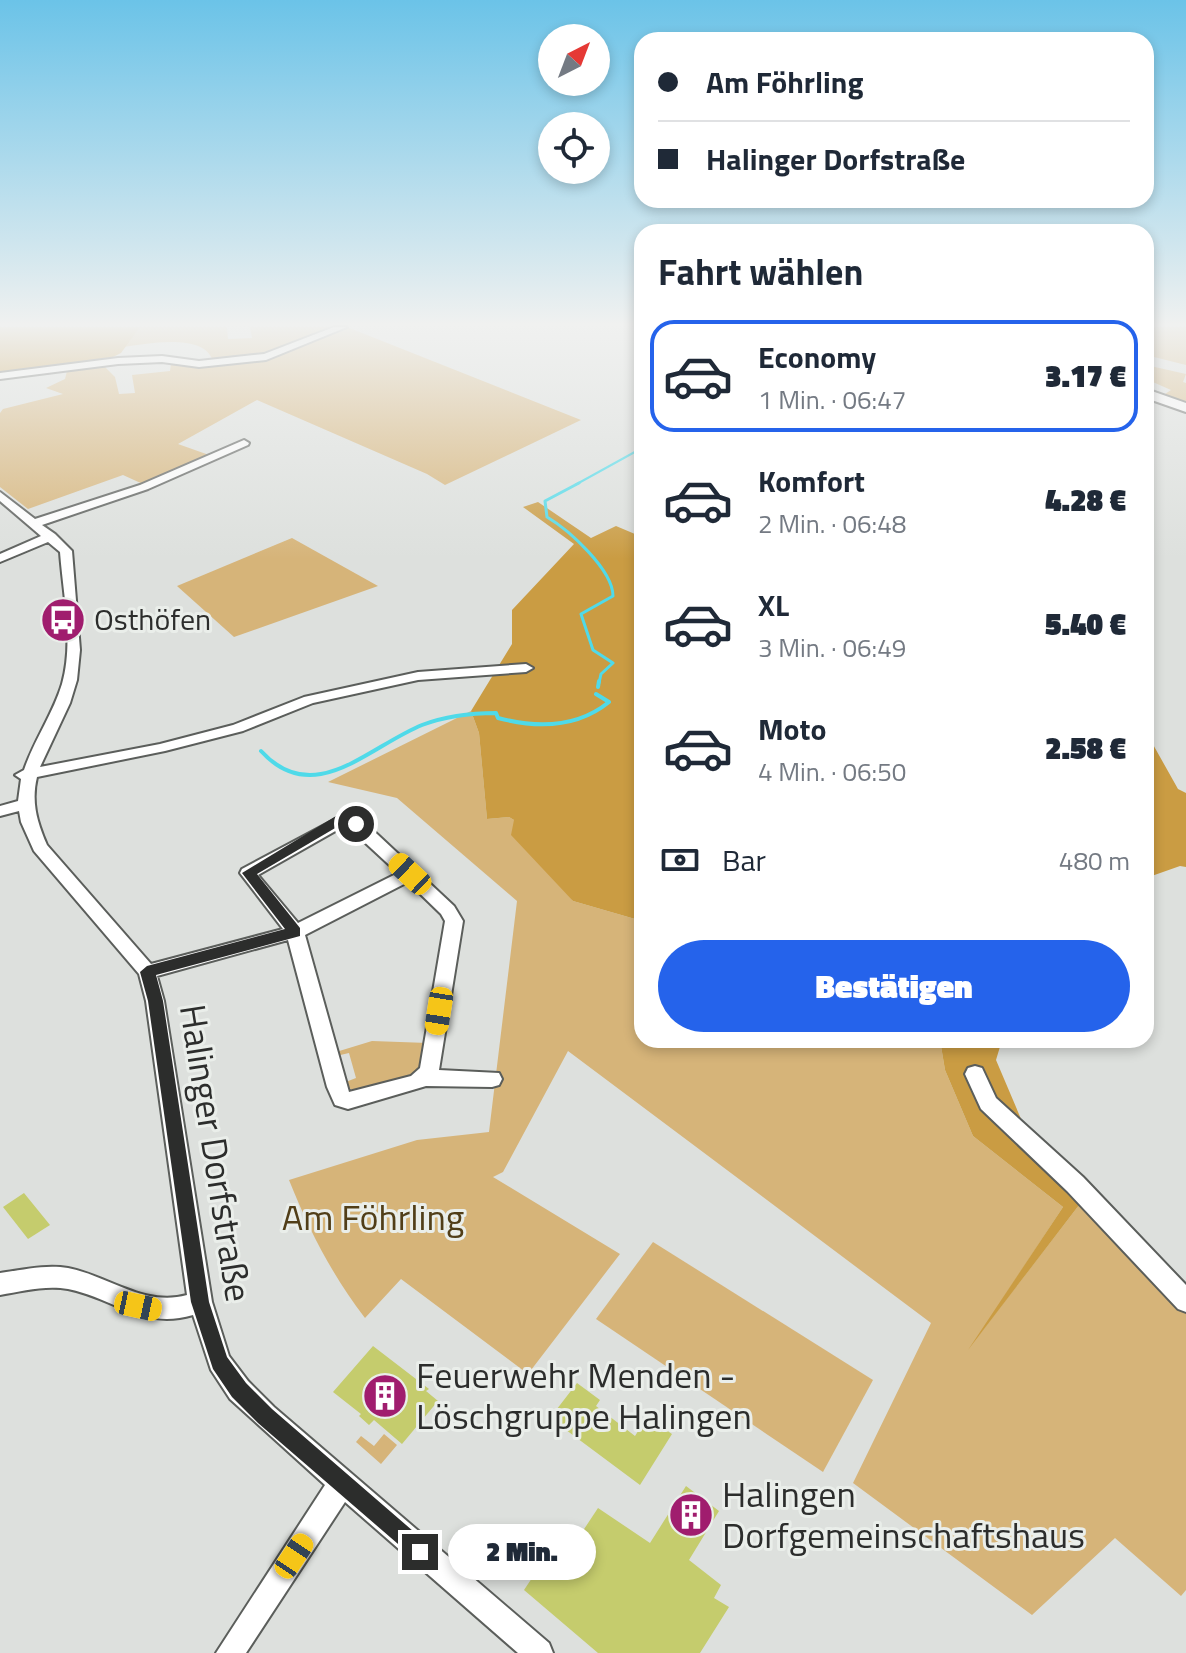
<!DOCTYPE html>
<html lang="de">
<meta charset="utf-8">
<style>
body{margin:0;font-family:"Titillium Web",sans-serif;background:#f6f6f7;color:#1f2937;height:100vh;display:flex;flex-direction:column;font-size:30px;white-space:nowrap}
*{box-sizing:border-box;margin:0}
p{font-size:26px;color:#747a83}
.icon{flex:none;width:44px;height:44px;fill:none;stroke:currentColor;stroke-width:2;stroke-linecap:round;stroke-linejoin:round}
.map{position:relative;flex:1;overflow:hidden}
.panel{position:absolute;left:634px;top:224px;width:520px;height:824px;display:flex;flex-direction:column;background:#fff;border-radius:24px;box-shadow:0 4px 12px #0003}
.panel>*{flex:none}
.hud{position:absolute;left:634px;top:32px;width:520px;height:176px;border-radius:24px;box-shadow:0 4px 12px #0003;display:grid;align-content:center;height:176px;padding:0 24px;background:#fff}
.needle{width:52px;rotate:42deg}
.fabs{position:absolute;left:538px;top:24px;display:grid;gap:16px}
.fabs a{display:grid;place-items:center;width:72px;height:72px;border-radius:50%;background:#fff;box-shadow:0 4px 12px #0003;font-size:40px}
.end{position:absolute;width:36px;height:36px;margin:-18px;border:10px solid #2c2d2c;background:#fff;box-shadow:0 0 0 4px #fff}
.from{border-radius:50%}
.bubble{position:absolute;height:56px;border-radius:28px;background:#fff;box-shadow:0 4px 12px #0003;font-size:26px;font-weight:800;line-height:56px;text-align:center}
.car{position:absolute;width:24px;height:48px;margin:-24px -12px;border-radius:10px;box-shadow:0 0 6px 2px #0007;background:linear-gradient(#f5c518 24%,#345 0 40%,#f5c518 0 76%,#345 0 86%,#f5c518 0)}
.hud b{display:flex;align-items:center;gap:28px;height:76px;font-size:30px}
.hud b+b{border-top:2px solid #e0e1e3}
.hud i{width:20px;height:20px;background:#1f2937}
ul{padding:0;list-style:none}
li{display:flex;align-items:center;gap:24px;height:112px;margin:0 16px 12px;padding:0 8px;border:4px solid transparent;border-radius:24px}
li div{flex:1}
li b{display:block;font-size:30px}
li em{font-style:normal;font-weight:800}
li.selected{border-color:#2563eb}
li>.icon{width:72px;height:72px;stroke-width:1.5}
h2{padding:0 24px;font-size:36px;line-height:96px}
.pay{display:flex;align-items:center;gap:20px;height:88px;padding:0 24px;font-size:30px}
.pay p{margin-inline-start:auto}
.primary-button{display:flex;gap:16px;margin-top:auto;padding:16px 24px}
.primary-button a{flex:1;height:92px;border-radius:48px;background:#2563eb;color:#fff;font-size:32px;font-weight:800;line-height:92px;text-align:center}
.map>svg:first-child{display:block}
.green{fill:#d6b479}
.forest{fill:#ca9c43}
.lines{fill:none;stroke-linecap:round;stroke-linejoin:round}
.stream-far2{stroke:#4fdae9;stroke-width:2}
.stream-far1{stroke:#4fdae9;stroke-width:3}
.stream{stroke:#4fdae9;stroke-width:4}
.building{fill:#c5cc6d}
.minor-casing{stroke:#5b5e5b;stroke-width:4}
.major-casing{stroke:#5b5e5b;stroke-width:4}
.minor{fill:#fff;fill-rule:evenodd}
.major{fill:#fff;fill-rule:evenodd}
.route{fill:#2c2d2c}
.labels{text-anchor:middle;stroke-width:6;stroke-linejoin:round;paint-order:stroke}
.poi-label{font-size:30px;fill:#2c2d2c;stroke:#eaeeea;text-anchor:start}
.near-street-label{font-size:36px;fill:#2c2d2c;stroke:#eaeeea}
.near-park-label{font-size:36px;fill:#513e18;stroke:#eaeeea}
.near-poi-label{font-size:36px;fill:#2c2d2c;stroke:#eaeeea;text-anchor:start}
</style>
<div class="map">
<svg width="1186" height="1653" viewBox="0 0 1186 1653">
<rect width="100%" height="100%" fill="#dde0dd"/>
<g class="green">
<path d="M 140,327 L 227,327 L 228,339 L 252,338 L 250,327 L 347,327 L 581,420 L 445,485 L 427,474 L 257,400 L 178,444 L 209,455 L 145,485 L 123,475 L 28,509 L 0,487 L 0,413 L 3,409 L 63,394 L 46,388 L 65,379 L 67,371 L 105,367 L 115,377 L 119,394 L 135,393 L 132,375 L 170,371 L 171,364 L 221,366 L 225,361 L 213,362 C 206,332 146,344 124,347 Z"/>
<polygon points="1146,327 1186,327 1186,365 1146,355"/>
<polygon points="1146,365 1186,374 1183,382 1186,383 1186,404 1162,396 1171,390 1146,379"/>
<polygon points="292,538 378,586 234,637 177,586"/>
<path d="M 471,711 L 479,733 L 487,819 L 509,817 L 514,820 L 573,901 L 642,921 L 642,1040 L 940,1040 L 945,1070 L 973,1136 L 1063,1207 L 979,1335 L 1086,1196 L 1186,1307 L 1186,1590 L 1181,1596 L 1115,1538 L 1032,1615 L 853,1483 L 931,1323 L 568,1051 L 503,1172 L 493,1177 L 620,1254 L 528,1374 L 401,1279 L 365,1318 C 332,1275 309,1230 289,1180 L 417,1140 L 489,1132 L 517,901 L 397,798 L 328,782 Z"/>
<polygon points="372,1041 428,1043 423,1068 415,1076 356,1093 343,1083 356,1078 349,1053 336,1056 336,1052"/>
<polygon points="653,1242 873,1380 823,1472 596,1319"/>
<polygon points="384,1434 397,1445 381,1464 356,1442 361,1436 374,1446"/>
</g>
<g class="forest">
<polygon points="0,327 140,327 121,353 103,362 0,376"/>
<polygon points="538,502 591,538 616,526 642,537 642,921 573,901 511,835 514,820 509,817 487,819 479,733 471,711 512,644 512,610 574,544 523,507"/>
<polygon points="1146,732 1178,789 1186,793 1186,867 1180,866 1146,878"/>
<polygon points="940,1040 1002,1040 996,1060 1024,1126 1086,1196 968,1350 1063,1207 973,1136 945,1070"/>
</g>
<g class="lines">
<g class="stream-far2">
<polyline points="639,420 642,421"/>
<polyline points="575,485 642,448"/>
</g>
<path class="stream-far1" d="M 579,483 L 545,501 L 547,517 C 569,530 613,570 613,596 L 581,614 L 593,650 L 613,663 L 601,674 L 599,683"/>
<g class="stream">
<polyline points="598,687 599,681"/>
<path d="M 261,751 C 314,809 368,747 422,725 C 446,716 471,713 496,713 L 498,718 C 536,728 577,728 609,702 L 596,694"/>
</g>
</g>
<g class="building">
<polygon points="24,1193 50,1225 28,1239 3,1207"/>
<polygon points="373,1346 429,1389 426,1391 438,1401 402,1444 374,1420 369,1425 359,1416 361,1414 333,1392"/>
<polygon points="577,1383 600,1400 596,1406 635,1436 647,1417 672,1434 640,1485 550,1418"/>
<polygon points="686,1486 719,1511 689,1560 721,1585 714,1598 729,1607 700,1653 598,1653 524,1590 546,1557 559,1567 598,1508 650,1543"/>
</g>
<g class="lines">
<g class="minor-casing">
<g id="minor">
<polygon points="334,327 347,327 266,360 199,367 162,362 118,364 0,379 0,373 118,358 162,356 199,361 264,354"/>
<path d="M 244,440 L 249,443 L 248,445 L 148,489 L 42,525 L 55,534 L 72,551 L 80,650 L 77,680 L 70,703 L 40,767 L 160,744 L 233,725 L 304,697 L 418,672 L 526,664 L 533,668 L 526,672 L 418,680 L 313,703 L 243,731 L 165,751 L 37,777 C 31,802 37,822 47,845 L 151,964 L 283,929 L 240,873 L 242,869 L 345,814 L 362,820 L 454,906 L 463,921 L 439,1070 L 499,1073 L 502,1079 L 499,1085 L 492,1087 L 426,1086 L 348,1109 L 335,1105 L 327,1087 L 288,940 L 157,976 L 164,1001 L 212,1302 L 229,1356 L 248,1381 L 274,1407 L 549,1643 L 553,1653 L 518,1653 L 345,1502 L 246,1653 L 216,1653 L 325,1485 L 230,1399 L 211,1370 L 193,1315 C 142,1330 114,1298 68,1289 C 46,1285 22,1291 0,1295 L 0,1273 C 22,1270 46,1264 68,1268 C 109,1276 144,1307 187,1295 L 146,1001 L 139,974 L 34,851 L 21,822 L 19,811 L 0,816 L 0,806 L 18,801 L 21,779 L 15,775 L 24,770 C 34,740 53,714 62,684 C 74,642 63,594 60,552 L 48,542 L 0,562 L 0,554 L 41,536 L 0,501 L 0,492 L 35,519 L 140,485 ZM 346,825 L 398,873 L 298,923 L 258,875 ZM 408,882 L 441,914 L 445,921 L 420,1068 L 411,1076 L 349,1092 L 305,935 Z"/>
<polygon points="975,1066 982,1068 996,1098 1083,1177 1186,1285 1186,1312 1178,1309 1067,1191 981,1109 965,1074 968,1068"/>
</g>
</g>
<g class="major-casing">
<polygon id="major" points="1146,389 1186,403 1186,412 1146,398"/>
</g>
<use href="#minor" class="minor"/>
<use href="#major" class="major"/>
</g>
<linearGradient id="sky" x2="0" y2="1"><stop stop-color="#6bc3e8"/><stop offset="0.58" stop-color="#f0f1f0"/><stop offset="1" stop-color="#f0f1f0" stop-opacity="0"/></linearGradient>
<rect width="1186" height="559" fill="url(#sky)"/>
<polygon class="route" points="336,816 363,824 356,829 342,824 257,874 300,928 300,936 156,975 163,1001 209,1302 227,1357 246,1383 272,1409 428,1544 431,1552 428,1560 420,1563 258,1423 232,1397 213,1369 191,1302 148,1001 140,972 147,966 285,929 242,873"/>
<defs>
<g id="bus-disc" transform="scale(2.3)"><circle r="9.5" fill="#a01d6e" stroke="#eaeeea"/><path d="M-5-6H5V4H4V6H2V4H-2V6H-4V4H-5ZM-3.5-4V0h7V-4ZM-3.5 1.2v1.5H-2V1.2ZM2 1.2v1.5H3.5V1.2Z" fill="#fff"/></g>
<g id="building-disc" transform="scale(2.3)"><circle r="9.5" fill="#a01d6e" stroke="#eaeeea"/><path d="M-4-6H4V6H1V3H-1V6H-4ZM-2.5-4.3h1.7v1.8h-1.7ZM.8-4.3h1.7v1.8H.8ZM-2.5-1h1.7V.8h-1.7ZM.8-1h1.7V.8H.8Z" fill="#fff"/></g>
</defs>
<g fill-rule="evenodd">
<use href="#bus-disc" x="63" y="620"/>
<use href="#building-disc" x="385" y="1396"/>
<use href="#building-disc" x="691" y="1515"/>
</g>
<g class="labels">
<g class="poi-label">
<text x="94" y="630">Osthöfen</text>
</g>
<g class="near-street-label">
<text transform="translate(216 1153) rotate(81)" y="13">Halinger Dorfstraße</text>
</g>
<g class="near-park-label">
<text x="373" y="1230">Am Föhrling</text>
</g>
<g class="near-poi-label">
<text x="416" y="1388">Feuerwehr Menden -<tspan x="416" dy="41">Löschgruppe Halingen</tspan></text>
<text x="722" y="1507">Halingen<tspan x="722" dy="41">Dorfgemeinschaftshaus</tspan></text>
</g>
</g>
</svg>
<div class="fabs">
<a><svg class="needle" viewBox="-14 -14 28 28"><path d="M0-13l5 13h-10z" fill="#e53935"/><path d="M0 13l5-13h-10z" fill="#747a83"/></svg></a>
<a><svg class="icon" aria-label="locate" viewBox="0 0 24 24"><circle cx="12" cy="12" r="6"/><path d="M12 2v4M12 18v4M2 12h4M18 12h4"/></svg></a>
</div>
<i class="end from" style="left:356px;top:824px"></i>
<i class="end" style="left:420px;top:1552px"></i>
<div class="bubble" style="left:448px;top:1524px;width:148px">2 Min.</div>
<i class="car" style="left:410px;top:874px;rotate:313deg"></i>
<i class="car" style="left:439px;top:1011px;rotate:189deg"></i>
<i class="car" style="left:138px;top:1306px;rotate:102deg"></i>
<i class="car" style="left:294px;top:1556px;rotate:34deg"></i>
<div class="hud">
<b><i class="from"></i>Am Föhrling</b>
<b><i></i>Halinger Dorfstraße</b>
</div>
<section class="panel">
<h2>Fahrt wählen</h2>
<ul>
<li class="selected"><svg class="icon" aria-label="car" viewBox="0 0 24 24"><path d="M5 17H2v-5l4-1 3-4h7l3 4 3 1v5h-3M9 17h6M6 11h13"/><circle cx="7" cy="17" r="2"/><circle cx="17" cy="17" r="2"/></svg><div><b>Economy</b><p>1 Min. · 06:47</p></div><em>3.17 €</em></li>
<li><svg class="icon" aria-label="car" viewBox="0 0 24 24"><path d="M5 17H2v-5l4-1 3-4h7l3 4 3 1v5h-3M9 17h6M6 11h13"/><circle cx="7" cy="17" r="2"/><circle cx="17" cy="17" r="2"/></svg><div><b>Komfort</b><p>2 Min. · 06:48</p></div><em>4.28 €</em></li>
<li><svg class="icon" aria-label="car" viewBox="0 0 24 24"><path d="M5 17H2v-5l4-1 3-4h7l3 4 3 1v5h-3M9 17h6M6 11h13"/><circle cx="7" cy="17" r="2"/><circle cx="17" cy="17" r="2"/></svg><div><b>XL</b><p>3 Min. · 06:49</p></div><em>5.40 €</em></li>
<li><svg class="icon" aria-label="car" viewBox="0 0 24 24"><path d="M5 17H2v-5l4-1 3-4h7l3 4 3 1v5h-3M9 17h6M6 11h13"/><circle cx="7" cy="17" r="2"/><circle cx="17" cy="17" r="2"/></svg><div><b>Moto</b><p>4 Min. · 06:50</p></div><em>2.58 €</em></li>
</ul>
<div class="pay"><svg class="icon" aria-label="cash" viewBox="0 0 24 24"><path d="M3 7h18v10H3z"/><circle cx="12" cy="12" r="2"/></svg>Bar<p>480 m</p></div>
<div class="primary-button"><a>Bestätigen</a></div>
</section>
</div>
